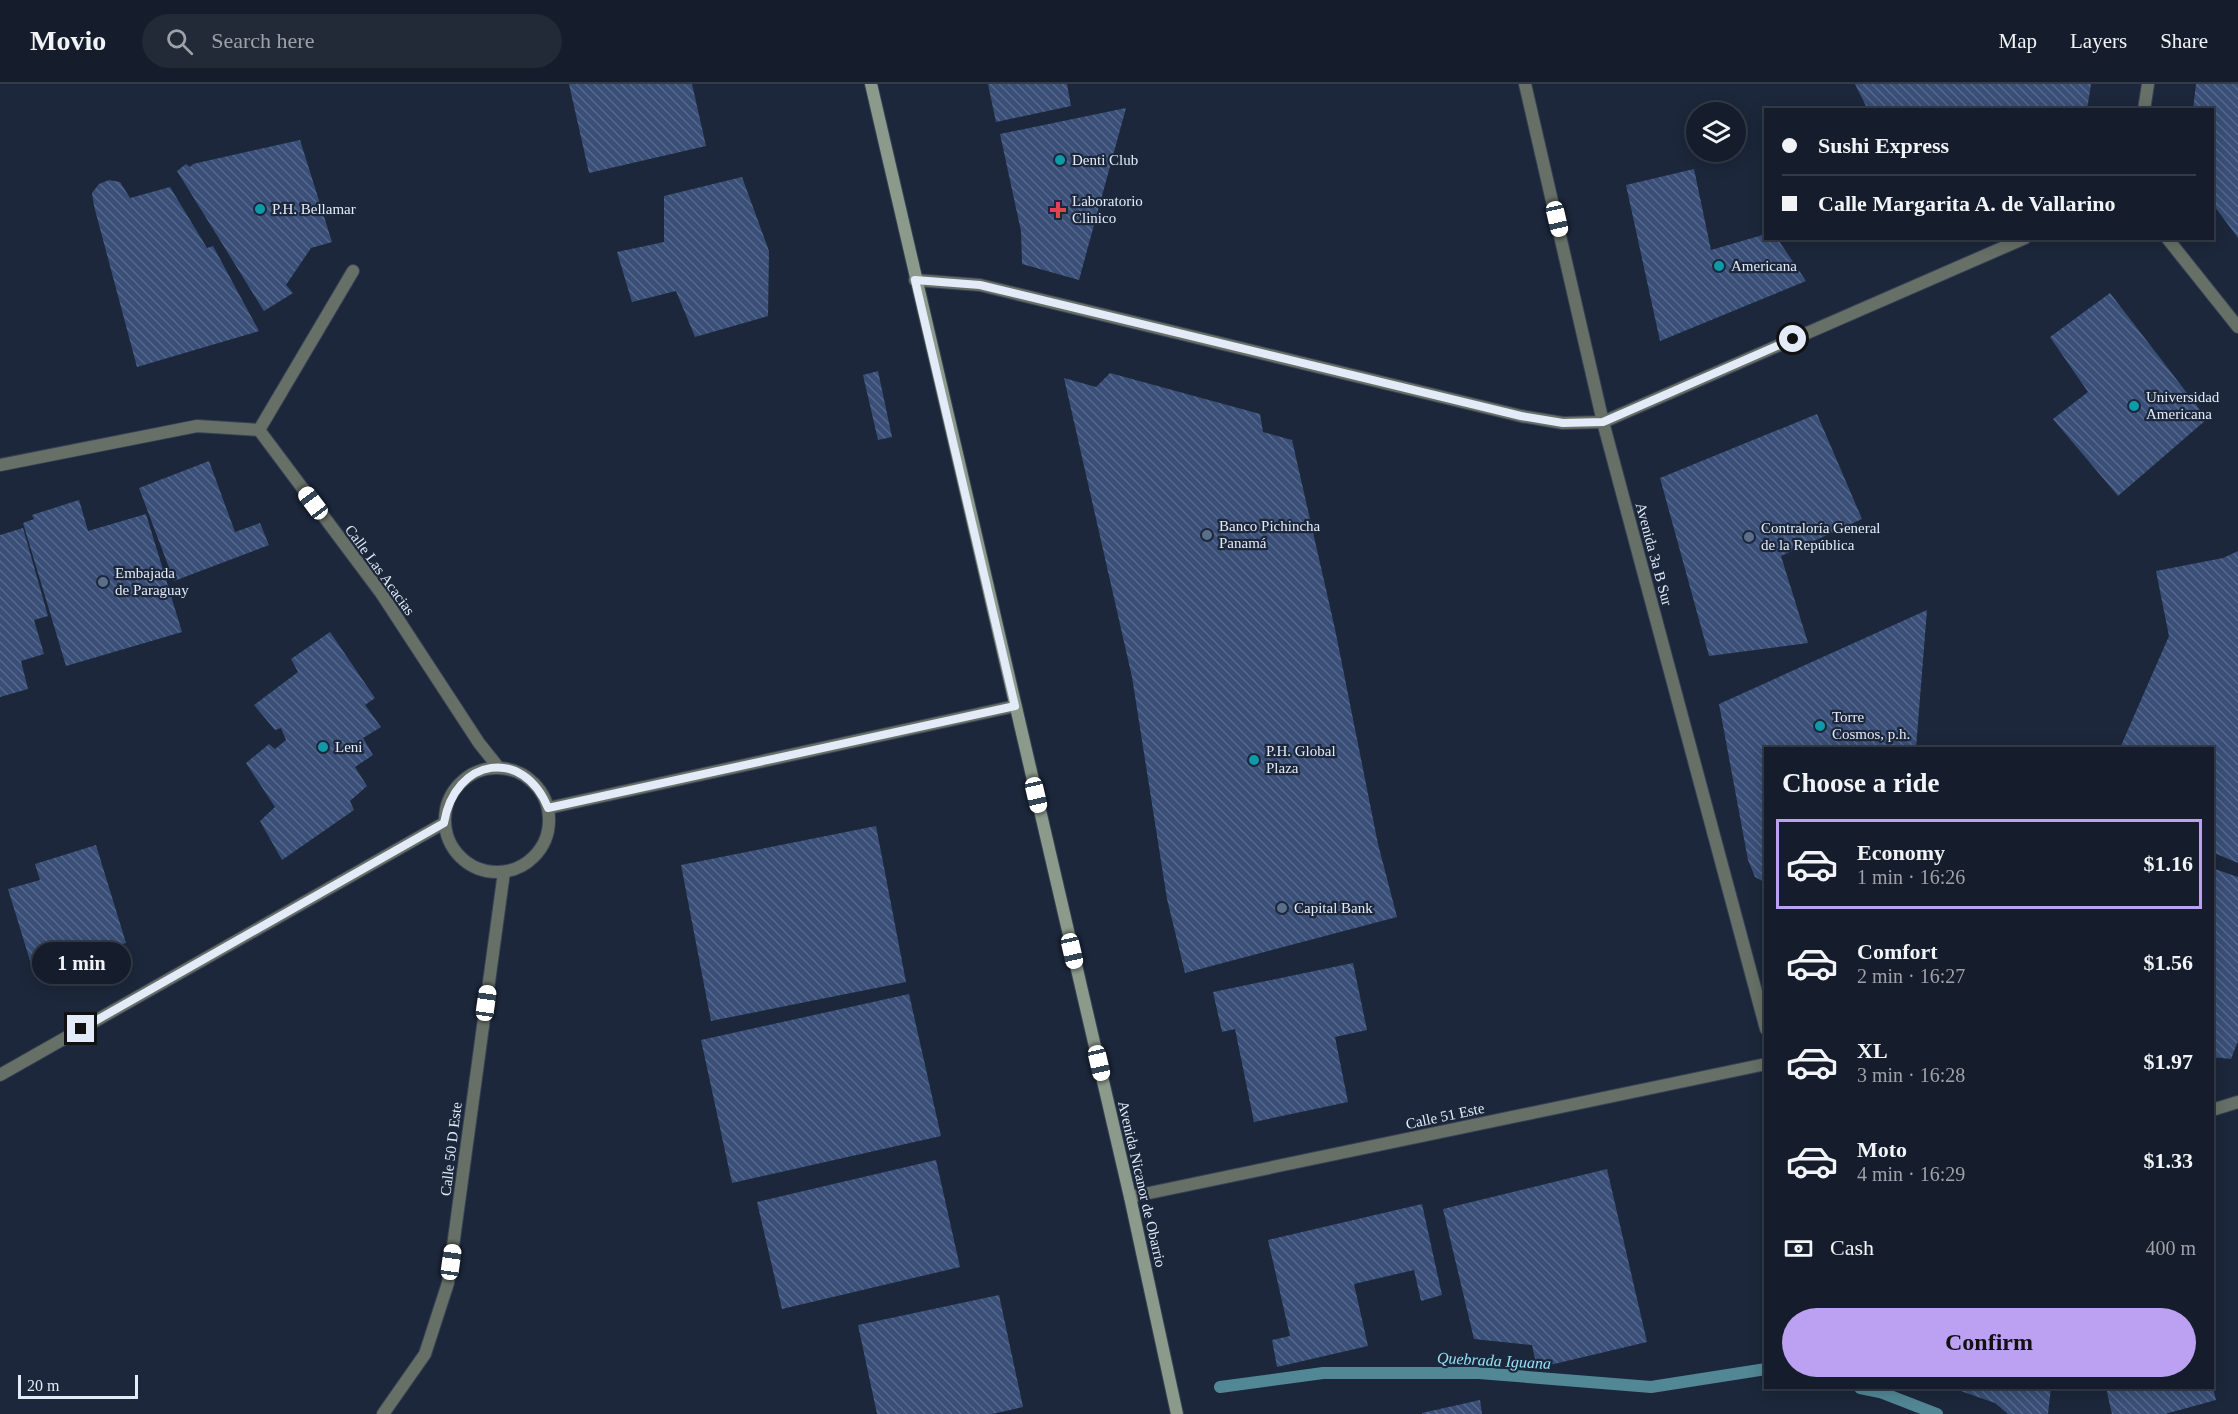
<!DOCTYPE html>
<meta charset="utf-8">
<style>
body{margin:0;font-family:"Times New Roman",serif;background:#222a38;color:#f1f3f6;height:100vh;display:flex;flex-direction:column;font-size:22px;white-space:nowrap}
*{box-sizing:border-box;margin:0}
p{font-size:20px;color:#9da2a9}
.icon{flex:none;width:33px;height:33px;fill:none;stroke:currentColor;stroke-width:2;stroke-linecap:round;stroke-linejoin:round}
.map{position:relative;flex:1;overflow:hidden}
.panel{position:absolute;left:1764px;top:663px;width:450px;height:642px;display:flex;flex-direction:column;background:#151d2c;border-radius:0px;box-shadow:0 3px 15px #0003,0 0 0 2px #343b48}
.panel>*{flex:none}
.hud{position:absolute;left:1764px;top:24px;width:450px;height:132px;border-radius:0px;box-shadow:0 3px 15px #0003,0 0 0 2px #343b48;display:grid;align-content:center;height:132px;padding:0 18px;background:#151d2c}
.buttons{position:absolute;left:1686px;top:18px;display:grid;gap:12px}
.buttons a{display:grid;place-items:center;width:60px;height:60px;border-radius:50%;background:#151d2c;box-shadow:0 3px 15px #0003,0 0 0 2px #343b48;font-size:30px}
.scale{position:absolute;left:18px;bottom:15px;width:120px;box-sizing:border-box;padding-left:6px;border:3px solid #e3ebf8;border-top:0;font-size:16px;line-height:21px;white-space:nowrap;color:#e3ebf8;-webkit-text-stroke:4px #1c273b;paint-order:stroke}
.end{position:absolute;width:27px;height:27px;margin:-14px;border:8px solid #e3ebf8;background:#111;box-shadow:0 0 0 3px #111}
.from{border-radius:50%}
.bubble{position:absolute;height:42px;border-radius:21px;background:#151d2c;box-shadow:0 3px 15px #0003,0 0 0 2px #343b48;font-size:20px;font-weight:800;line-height:42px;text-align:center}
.car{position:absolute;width:18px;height:36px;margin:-18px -9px;border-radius:8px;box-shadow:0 0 4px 2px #0007;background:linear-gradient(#fff 24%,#345 0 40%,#fff 0 76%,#345 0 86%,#fff 0)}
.hud b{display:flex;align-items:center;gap:21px;height:57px;font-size:22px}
.hud b+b{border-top:2px solid #343b48}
.hud i{width:15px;height:15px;background:#f1f3f6}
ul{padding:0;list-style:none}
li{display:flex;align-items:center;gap:18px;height:90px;margin:0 12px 9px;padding:0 6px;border:3px solid transparent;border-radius:0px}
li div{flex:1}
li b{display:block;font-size:22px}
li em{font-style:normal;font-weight:800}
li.current{border-color:#bca0f2}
li>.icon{width:54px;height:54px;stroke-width:1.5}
h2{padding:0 18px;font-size:27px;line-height:72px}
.pay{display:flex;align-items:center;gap:15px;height:66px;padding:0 18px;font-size:22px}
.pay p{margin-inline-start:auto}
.action{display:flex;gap:12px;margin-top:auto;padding:12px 18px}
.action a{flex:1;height:69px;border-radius:36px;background:#bca0f2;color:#111;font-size:24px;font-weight:800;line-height:69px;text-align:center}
header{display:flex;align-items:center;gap:36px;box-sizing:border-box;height:84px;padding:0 30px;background:#151d2c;border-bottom:2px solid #343b48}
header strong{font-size:28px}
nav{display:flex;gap:33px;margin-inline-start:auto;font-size:21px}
.search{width:420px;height:54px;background:#222a38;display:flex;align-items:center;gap:15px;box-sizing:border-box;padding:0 21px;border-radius:33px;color:#9da2a9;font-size:22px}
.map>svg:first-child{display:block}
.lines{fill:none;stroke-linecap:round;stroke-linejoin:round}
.stream{stroke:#528796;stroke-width:12}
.building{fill:url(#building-back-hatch)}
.street-casing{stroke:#384255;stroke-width:14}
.secondary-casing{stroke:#384255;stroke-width:14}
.street{stroke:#677067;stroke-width:12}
.secondary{stroke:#8b9a8b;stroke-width:12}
.route{stroke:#e3ebf8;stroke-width:8}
.culture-dot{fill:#0f9aa8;stroke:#1c273b;stroke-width:2}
.health-dot{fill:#e0444e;stroke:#1c273b;stroke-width:2}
.service-dot{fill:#5c6f8a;stroke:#1c273b;stroke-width:2}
.labels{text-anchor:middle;stroke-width:4.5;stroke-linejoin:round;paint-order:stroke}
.poi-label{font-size:15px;fill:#e3ebf8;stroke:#1c273b;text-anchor:start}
.street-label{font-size:15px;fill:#e3ebf8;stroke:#1c273b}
.water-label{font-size:16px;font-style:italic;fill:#95e2f7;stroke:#1c273b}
</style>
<header>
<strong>Movio</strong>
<div class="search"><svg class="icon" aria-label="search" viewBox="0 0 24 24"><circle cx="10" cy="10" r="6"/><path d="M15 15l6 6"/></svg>Search here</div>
<nav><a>Map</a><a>Layers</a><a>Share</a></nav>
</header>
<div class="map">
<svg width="2238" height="1330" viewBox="0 0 2238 1330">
<defs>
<pattern id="building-back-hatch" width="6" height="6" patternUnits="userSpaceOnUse" patternTransform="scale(1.5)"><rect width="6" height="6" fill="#394f77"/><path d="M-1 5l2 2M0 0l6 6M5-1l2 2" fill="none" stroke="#56688b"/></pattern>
</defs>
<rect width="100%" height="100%" fill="#1c273b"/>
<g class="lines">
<g class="stream">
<polyline points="1220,1303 1323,1289 1479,1289 1651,1303 1766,1285"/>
<polyline points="1860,1304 1880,1308 1937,1330"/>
</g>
</g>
<g class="building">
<polygon points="569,0 692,0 706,62 589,89"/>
<polygon points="988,0 1067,0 1071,22 996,38"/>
<polygon points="1855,0 2091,0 2087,26 1868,26"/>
<polygon points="2196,0 2238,0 2238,154 2212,119 2212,26 2193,26"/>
<polygon points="1126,24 1079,196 1022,180 1021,147 1000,50"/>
<polygon points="300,56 332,158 311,164 286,201 293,209 264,227 177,87 186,80 190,83 193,80"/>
<polygon points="1694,85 1711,166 1766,150 1766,154 1777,154 1806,197 1660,257 1626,101"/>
<polygon points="742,93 769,167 768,232 695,253 676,207 632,218 617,168 664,158 664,112"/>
<polygon points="109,96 120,98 130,114 170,103 207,164 213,162 259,247 137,283 94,122 92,109 99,100"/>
<polygon points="2110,209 2207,335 2118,412 2053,335 2088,308 2050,253"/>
<polygon points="878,287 892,353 878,356 863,291"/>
<polygon points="1110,289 1260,330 1263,348 1292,356 1335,545 1378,760 1397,833 1185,889 1167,815 1132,593 1064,294 1096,303"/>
<polygon points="1817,330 1862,435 1781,472 1808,559 1709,572 1660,394"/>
<polygon points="209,377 235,448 260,439 269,461 174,497 139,404"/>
<polygon points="79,416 88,447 146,430 182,548 66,582 23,439 34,435 32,431"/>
<polygon points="23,444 48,532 34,536 44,570 21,577 28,605 0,613 0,451"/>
<polygon points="2238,467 2238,779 2212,768 2212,664 2120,664 2169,552 2156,487 2223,474"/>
<polygon points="1927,526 1916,664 1766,664 1766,799 1755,793 1748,776 1719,620"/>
<polygon points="330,548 375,614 365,621 381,643 363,654 373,671 355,683 367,702 350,717 354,726 282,776 260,737 275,723 246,679 269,660 275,665 286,656 281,644 275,646 254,621 298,588 291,575"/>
<polygon points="876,742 906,898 711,937 681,781"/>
<polygon points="96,761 126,859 96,868 94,860 31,880 8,805 40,796 35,780"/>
<polygon points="2212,784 2238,793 2238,957 2231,975 2212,973"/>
<polygon points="1353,879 1367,946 1335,953 1348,1018 1254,1038 1235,945 1222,948 1213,908"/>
<polygon points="909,910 941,1052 732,1099 701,956"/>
<polygon points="936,1076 960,1183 782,1225 757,1118"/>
<polygon points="1607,1085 1647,1258 1537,1284 1532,1261 1474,1255 1443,1125"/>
<polygon points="1422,1120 1442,1211 1421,1217 1414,1186 1354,1200 1368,1262 1277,1283 1272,1256 1290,1252 1268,1156"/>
<polygon points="999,1211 1023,1323 992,1330 877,1330 858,1241"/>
<polygon points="1952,1304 2051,1304 2048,1330 2008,1330 1995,1319"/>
<polygon points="2106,1304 2213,1304 2216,1316 2165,1330 2112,1330"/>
<polygon points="1480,1316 1482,1330 1422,1330 1422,1329"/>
</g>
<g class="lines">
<g class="street-casing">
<g id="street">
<polyline points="1525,0 1603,338 1766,945"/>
<polyline points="2144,26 2148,0"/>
<polyline points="2167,154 2238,243"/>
<polyline points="915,196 980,201 1521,332 1563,339 1603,338 2025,154"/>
<polyline points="259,346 353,187"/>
<polyline points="0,381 197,342 259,346 381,509 479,659 499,684"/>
<circle cx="497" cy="736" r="52"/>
<polyline points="548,724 1015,622"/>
<polyline points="0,991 444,739"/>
<polyline points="2212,1026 2238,1018"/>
<polyline points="1130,1113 1766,980"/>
<polyline points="383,1330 425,1270 448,1199 504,788"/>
</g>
</g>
<g class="secondary-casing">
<polyline id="secondary" points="871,0 1130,1113 1177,1330"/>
</g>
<use href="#street" class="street"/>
<use href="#secondary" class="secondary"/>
</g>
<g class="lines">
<path class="route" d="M 81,945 L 444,739 C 455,673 524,663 548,724 L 1015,622 L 915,196 L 980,201 L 1521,332 L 1563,339 L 1603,338 L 1793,255"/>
</g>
<g class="culture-dot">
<circle cx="1060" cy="76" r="6"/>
<circle cx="260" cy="125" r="6"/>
<circle cx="1719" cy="182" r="6"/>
<circle cx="2134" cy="322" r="6"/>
<circle cx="1820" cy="642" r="6"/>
<circle cx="323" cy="663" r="6"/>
<circle cx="1254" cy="676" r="6"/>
</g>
<path class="health-dot" d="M1055 117h6v6h6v6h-6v6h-6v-6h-6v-6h6z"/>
<g class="service-dot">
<circle cx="1207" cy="451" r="6"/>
<circle cx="1749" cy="453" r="6"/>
<circle cx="103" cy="498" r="6"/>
<circle cx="1282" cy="824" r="6"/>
</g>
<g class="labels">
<g class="poi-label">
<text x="1072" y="81">Denti Club</text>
<text x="1072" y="122">Laboratorio<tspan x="1072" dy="17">Clinico</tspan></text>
<text x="272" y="130">P.H. Bellamar</text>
<text x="1731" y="187">Americana</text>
<text x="2146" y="318">Universidad<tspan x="2146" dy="17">Americana</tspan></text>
<text x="1219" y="447">Banco Pichincha<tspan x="1219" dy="17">Panamá</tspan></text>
<text x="1761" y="449">Contraloría General<tspan x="1761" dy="17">de la República</tspan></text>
<text x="115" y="494">Embajada<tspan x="115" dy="17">de Paraguay</tspan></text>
<text x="1832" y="638">Torre<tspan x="1832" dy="17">Cosmos, p.h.</tspan></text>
<text x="335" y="668">Leni</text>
<text x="1266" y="672">P.H. Global<tspan x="1266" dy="17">Plaza</tspan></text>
<text x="1294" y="829">Capital Bank</text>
</g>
<g class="street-label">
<text transform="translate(1654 470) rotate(75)" y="5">Avenida 3a B Sur</text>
<text transform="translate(380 486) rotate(54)" y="5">Calle Las Acacias</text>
<text transform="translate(1445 1032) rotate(-12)" y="5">Calle 51 Este</text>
<text transform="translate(451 1065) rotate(-83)" y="5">Calle 50 D Este</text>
<text transform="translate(1142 1100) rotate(77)" y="5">Avenida Nicanor de Obarrio</text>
</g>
<g class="water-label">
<text transform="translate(1494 1276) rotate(3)" y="6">Quebrada Iguana</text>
</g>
</g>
</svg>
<div class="buttons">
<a><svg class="icon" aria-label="layers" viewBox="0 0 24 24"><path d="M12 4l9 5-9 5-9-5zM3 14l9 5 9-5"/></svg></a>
</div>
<div class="scale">20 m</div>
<i class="end from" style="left:1793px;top:255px"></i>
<i class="end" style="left:81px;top:945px"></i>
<div class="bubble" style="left:32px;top:858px;width:99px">1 min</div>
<i class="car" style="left:1557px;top:135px;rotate:167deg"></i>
<i class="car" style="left:313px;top:419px;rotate:323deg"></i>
<i class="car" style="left:1036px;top:711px;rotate:167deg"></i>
<i class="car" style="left:1072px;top:867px;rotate:167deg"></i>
<i class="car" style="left:486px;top:919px;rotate:8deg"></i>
<i class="car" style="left:1099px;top:979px;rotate:167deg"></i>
<i class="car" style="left:451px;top:1178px;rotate:8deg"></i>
<div class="hud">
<b><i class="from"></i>Sushi Express</b>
<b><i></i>Calle Margarita A. de Vallarino</b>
</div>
<section class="panel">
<h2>Choose a ride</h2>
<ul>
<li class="current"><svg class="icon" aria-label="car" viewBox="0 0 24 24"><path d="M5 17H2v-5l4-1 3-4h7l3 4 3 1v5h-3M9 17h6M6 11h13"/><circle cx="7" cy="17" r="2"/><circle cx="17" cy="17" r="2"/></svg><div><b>Economy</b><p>1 min · 16:26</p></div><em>$1.16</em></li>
<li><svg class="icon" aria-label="car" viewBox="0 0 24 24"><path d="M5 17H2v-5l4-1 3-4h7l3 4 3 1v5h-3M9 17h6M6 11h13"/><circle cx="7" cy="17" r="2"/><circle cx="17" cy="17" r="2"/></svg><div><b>Comfort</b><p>2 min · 16:27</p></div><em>$1.56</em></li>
<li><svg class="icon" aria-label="car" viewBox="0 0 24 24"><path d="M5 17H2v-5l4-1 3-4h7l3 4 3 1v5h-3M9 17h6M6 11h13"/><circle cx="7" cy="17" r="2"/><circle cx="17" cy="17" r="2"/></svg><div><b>XL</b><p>3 min · 16:28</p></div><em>$1.97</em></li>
<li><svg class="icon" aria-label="car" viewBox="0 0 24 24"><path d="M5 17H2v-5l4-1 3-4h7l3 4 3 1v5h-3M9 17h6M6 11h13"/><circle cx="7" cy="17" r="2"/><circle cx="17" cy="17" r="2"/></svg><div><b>Moto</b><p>4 min · 16:29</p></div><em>$1.33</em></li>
</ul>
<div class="pay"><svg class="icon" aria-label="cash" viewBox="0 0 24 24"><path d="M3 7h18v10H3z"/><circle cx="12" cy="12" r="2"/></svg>Cash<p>400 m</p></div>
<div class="action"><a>Confirm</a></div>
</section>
</div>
